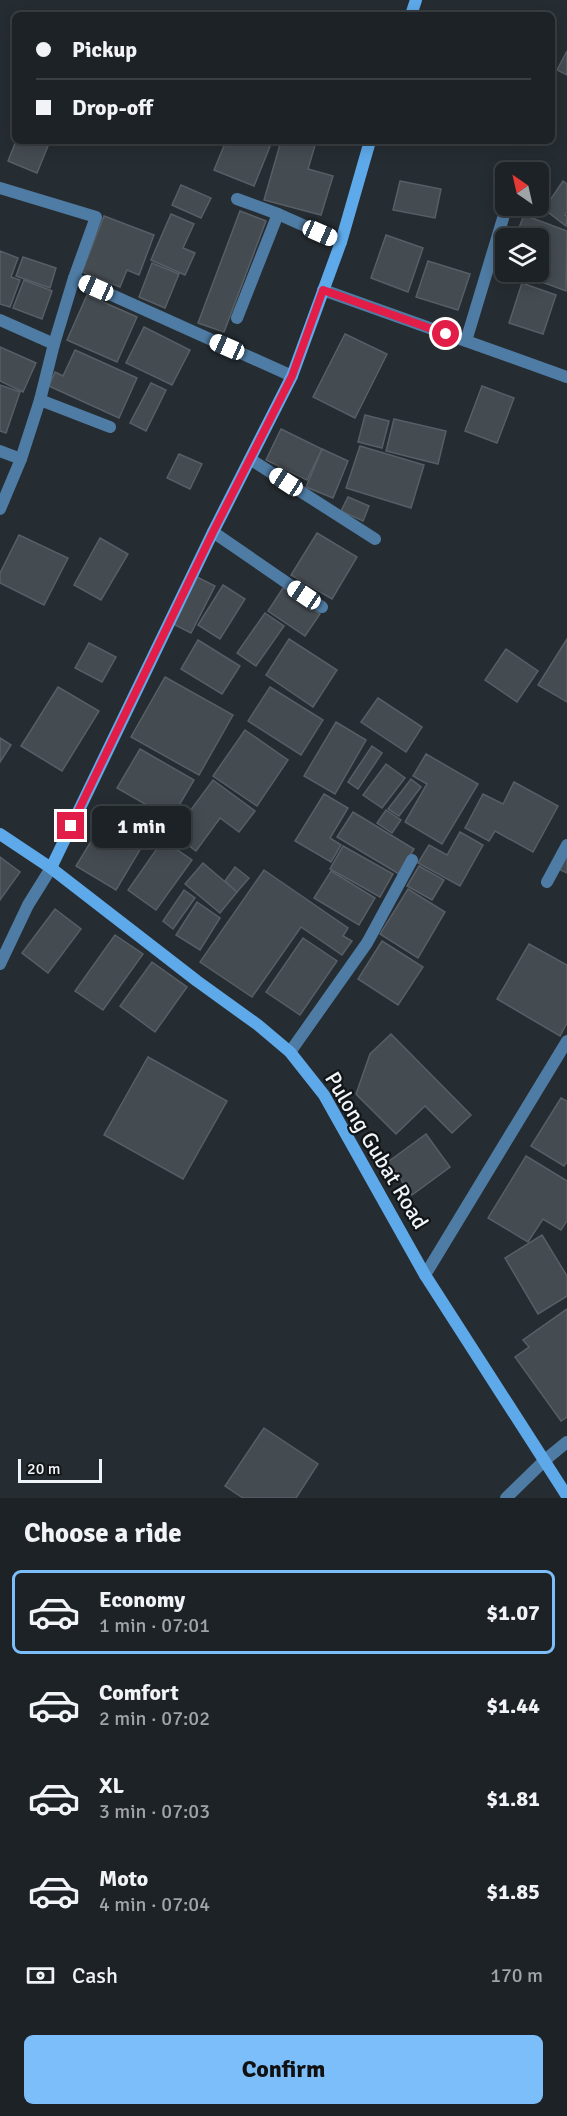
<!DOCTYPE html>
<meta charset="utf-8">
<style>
body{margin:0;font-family:Signika,sans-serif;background:#292f32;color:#f1f3f6;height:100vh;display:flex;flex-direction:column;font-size:22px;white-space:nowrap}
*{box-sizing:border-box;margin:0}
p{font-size:20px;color:#a0a4a7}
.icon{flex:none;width:33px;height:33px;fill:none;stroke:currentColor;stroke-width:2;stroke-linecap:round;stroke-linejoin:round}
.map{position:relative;height:1498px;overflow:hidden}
.side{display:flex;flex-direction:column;background:#1c2226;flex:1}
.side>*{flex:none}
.hud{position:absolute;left:12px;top:12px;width:543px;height:132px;border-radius:9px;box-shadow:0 3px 15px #0003,0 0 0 2px #3a3f43;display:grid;align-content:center;height:132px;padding:0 24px;background:#1c2226}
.needle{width:39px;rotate:326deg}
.controls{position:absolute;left:495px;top:162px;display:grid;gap:12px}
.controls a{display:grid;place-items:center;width:54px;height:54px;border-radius:9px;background:#1c2226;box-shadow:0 3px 15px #0003,0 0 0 2px #3a3f43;font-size:30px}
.scale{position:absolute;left:18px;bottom:15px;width:84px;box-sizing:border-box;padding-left:6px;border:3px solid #f0f5f9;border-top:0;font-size:16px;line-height:21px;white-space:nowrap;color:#f0f5f9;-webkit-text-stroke:4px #121517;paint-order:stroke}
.end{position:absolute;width:27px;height:27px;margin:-14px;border:8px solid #e11d48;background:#fff;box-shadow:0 0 0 3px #fff}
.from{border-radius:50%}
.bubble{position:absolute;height:42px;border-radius:9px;background:#1c2226;box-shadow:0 3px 15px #0003,0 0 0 2px #3a3f43;font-size:20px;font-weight:700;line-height:42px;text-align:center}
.car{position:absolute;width:18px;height:36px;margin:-18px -9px;border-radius:8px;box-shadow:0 0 4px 2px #0007;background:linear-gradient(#fff 24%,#345 0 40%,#fff 0 76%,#345 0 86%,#fff 0)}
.hud b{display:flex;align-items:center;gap:21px;height:57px;font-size:22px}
.hud b+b{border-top:2px solid #3a3f43}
.hud i{width:15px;height:15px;background:#f1f3f6}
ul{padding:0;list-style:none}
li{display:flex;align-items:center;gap:18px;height:84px;margin:0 12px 9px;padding:0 12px;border:3px solid transparent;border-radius:9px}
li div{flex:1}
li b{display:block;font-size:22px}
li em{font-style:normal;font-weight:700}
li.on{border-color:#7bbef9}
li>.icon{width:54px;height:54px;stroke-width:1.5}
h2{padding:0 24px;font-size:27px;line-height:72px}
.pay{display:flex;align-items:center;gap:15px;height:66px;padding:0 24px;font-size:22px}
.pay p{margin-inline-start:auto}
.action{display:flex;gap:12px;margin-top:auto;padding:12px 24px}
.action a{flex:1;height:69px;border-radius:9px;background:#7bbef9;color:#111;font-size:24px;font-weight:700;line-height:69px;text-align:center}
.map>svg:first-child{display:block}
.building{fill:#444b51;stroke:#575e65;stroke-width:1.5}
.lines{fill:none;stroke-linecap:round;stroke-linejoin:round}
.lane{stroke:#4f7ca4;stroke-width:12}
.street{stroke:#4f7ca4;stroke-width:12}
.secondary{stroke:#5ea9e9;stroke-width:12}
.route{stroke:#e11d48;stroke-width:8}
.labels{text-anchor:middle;stroke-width:4.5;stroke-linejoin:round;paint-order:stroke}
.street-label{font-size:22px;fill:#f0f5f9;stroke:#121517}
</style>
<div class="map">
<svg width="567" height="1498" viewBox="0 0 567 1498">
<rect width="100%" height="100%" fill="#262d32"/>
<g class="building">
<polygon points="567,51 567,75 557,70"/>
<polygon points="16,141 50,141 37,173 8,161"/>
<polygon points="226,141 263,141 271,144 254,186 214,170"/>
<polygon points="281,141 316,142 308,169 333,176 321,215 264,200"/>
<polygon points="400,181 441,189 435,218 393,210"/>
<polygon points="563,181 567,184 567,212 565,215 567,216 566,226 544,209"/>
<polygon points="181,185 211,198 201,218 172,205"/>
<polygon points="240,211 266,221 224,332 198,323"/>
<polygon points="171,214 194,224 183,248 195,253 185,275 151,260"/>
<polygon points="524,215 567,231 566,291 515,272 538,272 538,238 515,238"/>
<polygon points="104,216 154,235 139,275 127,270 120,287 82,272"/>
<polygon points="386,235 423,248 408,292 371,278"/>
<polygon points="0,251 18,258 11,277 20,280 10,307 0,304"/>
<polygon points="23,257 56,268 50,288 16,276"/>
<polygon points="428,261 470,274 458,310 416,297"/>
<polygon points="152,263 179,274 165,308 139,297"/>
<polygon points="24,280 52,291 42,319 13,308"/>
<polygon points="522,283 556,295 543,334 509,323"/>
<polygon points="87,295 137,317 117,362 67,340"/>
<polygon points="144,327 190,350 172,385 126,363"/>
<polygon points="345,334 387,354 355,418 313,397"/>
<polygon points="0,347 36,363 23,392 0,381"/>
<polygon points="75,350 137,378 119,418 49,386 55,372 63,376"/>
<polygon points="151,383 166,390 146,431 130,423"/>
<polygon points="0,385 20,392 6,433 0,431"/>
<polygon points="482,386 514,398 497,443 465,431"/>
<polygon points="365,415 389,421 382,448 358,442"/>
<polygon points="394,419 446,431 438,464 386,451"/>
<polygon points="281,429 322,449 307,480 266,460"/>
<polygon points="360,446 424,465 411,508 346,488"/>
<polygon points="322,449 348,461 333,498 306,487"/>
<polygon points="179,454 202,464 190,489 167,478"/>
<polygon points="348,497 369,506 363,521 341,511"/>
<polygon points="317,533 357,557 332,599 291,575"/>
<polygon points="19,535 68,558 44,605 0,583 0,573"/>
<polygon points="100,538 128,554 101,600 74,585"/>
<polygon points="197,577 215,586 191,633 173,624"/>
<polygon points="223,585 245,599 220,639 198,625"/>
<polygon points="283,588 320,614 305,636 268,611"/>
<polygon points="265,613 284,626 256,666 237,653"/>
<polygon points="289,639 337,670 313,707 266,675"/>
<polygon points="567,639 567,702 538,685"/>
<polygon points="198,640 240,666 222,694 181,669"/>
<polygon points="89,643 116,657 102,682 75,668"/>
<polygon points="506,649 538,671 517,702 485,680"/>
<polygon points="165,677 233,715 199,775 131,737"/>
<polygon points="58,687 99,711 62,771 21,746"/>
<polygon points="270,687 323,720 301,755 248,721"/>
<polygon points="378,698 422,727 406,752 361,722"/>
<polygon points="336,722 366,740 335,794 304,776"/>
<polygon points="245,730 288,760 257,806 213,776"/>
<polygon points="0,738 11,745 0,762"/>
<polygon points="372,746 382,753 358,789 348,782"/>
<polygon points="140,749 194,780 171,819 117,788"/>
<polygon points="426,754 478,784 442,844 405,822 427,784 413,776"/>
<polygon points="386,764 405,778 382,808 363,795"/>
<polygon points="411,779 421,787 399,816 388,809"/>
<polygon points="213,780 255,811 239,832 220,818 196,851 173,834"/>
<polygon points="514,782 558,806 533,852 495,831 489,841 465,828 483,794 503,804"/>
<polygon points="324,794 348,808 330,838 341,845 331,862 295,841"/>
<polygon points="386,810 401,820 392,833 377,823"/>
<polygon points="353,812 414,849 399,874 337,837"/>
<polygon points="101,825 141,848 116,890 76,866"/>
<polygon points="460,832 483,845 460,886 418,863 429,845 447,855"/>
<polygon points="163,840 192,860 156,910 128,890"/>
<polygon points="343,846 393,874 380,897 330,869"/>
<polygon points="567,846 567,873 556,868"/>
<polygon points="0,857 20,872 0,900"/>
<polygon points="203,863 237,892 220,913 185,884"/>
<polygon points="419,866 444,880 432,900 407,886"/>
<polygon points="235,867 249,878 237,892 225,881"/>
<polygon points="264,870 348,928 343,936 352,941 342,955 301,927 252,997 200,962"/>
<polygon points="331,871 375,898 359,925 314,898"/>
<polygon points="408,889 445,912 418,958 380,934"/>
<polygon points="184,890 195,898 173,929 163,921"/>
<polygon points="197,902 220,918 200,950 176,935"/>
<polygon points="55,909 81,929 48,973 22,953"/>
<polygon points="115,935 143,954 103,1010 75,991"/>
<polygon points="303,938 337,961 300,1015 266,992"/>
<polygon points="382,941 423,967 398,1005 358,979"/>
<polygon points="529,944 567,965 567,1023 560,1036 497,999"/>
<polygon points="152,962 187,987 155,1032 120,1006"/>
<polygon points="391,1034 471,1115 452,1133 425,1106 396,1134 356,1094 370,1054"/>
<polygon points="148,1057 227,1101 183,1179 104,1135"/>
<polygon points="561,1098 567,1101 567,1162 564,1166 531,1146"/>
<polygon points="426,1134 450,1167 412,1195 388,1162"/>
<polygon points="526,1156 567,1181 567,1221 561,1230 543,1219 528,1242 488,1218"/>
<polygon points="542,1235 567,1276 567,1296 538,1314 505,1258"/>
<polygon points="567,1309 567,1417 561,1421 515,1357 529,1347 523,1340"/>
<polygon points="264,1428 318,1464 296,1498 243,1498 225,1486"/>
</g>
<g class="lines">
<g class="lane">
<polyline points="237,318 278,214"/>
<polyline points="466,341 504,215"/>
<polyline points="506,1498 545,1460"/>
</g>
<g class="street">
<polyline points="0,188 96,217 74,278 54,344 40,400 21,459 0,509"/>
<polyline points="237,199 278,214 341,242"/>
<polyline points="74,278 292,376"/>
<polyline points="323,290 567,377"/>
<polyline points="0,320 54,344"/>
<polyline points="40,400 110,427"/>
<polyline points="0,451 21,459"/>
<polyline points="250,459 375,539"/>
<polyline points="213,532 322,607"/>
<polyline points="547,882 567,845"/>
<polyline points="0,964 28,905 51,868"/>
<polyline points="290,1052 367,943 412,860"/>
<polyline points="425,1275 567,1041"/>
<polyline points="545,1460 567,1442"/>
</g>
<g class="secondary">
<polyline points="411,15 416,0"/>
<polyline points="0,834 51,868 197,981 258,1025 290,1052 324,1095 425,1275 567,1496"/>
<polyline points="51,868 213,532 292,376 341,242 370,141"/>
</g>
</g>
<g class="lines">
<polyline class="route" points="71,826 213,532 292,376 323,290 446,334"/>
</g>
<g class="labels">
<g class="street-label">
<text transform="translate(377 1150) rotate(59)" y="8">Pulong Gubat Road</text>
</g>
</g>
</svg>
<div class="controls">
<a><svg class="needle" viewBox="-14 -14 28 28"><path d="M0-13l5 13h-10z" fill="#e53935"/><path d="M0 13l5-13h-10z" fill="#a0a4a7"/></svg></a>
<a><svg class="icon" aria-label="layers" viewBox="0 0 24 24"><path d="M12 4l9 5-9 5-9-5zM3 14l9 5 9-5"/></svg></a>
</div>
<div class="scale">20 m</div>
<i class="end from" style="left:446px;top:334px"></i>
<i class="end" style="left:71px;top:826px"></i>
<div class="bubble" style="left:92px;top:806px;width:99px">1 min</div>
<i class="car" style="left:320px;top:233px;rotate:114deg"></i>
<i class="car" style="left:96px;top:288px;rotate:294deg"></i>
<i class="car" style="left:227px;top:347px;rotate:294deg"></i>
<i class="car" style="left:286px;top:482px;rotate:303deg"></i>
<i class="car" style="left:304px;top:595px;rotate:304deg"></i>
<div class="hud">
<b><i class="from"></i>Pickup</b>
<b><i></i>Drop-off</b>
</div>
</div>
<section class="side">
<h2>Choose a ride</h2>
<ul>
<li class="on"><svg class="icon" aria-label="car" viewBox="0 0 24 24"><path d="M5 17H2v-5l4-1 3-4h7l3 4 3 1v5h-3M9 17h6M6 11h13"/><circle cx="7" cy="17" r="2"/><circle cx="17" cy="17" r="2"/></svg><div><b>Economy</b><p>1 min · 07:01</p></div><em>$1.07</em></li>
<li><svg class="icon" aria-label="car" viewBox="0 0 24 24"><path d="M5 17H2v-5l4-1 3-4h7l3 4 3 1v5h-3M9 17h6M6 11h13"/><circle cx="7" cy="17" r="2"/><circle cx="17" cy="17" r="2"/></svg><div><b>Comfort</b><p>2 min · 07:02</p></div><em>$1.44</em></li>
<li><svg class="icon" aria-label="car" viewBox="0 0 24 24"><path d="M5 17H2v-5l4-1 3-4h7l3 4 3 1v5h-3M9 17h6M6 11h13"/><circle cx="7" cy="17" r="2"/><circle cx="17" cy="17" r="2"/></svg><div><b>XL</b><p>3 min · 07:03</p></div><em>$1.81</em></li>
<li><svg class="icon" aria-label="car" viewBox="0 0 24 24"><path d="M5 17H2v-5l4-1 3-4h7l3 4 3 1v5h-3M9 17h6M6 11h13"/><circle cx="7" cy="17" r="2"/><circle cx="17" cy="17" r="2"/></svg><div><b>Moto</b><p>4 min · 07:04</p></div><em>$1.85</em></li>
</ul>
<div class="pay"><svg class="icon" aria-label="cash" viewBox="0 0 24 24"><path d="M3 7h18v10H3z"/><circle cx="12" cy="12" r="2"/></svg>Cash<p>170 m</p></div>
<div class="action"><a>Confirm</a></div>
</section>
